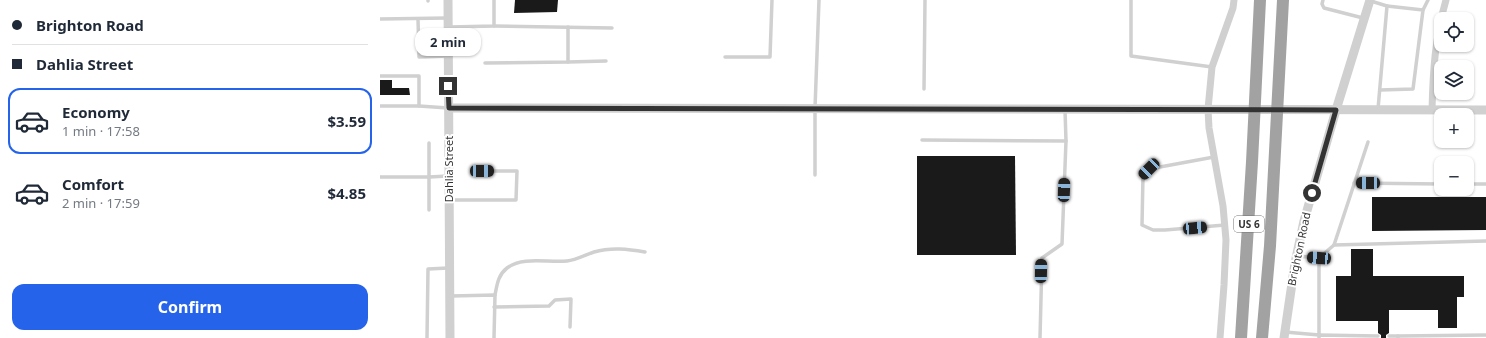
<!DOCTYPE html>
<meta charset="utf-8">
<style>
body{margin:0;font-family:"Noto Sans",sans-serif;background:#f6f6f7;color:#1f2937;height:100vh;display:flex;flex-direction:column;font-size:15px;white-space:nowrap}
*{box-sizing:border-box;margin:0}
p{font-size:13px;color:#747a83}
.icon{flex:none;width:22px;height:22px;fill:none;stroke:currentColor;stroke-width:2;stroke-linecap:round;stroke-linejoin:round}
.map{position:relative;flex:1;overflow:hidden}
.panel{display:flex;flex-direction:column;background:#fff;width:380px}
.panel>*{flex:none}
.guide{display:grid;align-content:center;height:88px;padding:0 12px;background:#fff}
.buttons{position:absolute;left:1054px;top:12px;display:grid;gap:8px}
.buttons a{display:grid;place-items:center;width:40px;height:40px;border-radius:8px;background:#fff;box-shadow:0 1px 3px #0004;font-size:20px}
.end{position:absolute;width:18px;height:18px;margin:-9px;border:5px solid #333;background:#fff;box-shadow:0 0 0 2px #fff}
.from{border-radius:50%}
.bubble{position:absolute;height:28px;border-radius:12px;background:#fff;box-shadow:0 1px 3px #0004;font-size:13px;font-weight:700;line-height:28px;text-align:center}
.car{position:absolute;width:12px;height:24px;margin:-12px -6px;border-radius:5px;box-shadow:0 0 3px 1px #0007;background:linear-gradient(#222 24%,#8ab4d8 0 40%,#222 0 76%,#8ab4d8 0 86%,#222 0)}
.guide b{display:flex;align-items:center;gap:14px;height:38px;font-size:15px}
.guide b+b{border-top:1px solid #e0e1e3}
.guide i{width:10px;height:10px;background:#1f2937}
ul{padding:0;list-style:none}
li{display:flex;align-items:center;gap:12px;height:66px;margin:0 8px 6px;padding:0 4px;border:2px solid transparent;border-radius:12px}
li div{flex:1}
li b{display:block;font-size:15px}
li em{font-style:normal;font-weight:700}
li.active{border-color:#2563eb}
li>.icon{width:36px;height:36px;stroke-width:1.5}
.action{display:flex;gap:8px;margin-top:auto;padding:8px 12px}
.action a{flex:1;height:46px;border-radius:12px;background:#2563eb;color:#fff;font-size:16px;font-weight:700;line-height:46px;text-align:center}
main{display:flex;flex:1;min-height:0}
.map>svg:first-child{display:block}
.building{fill:#1a1a1a}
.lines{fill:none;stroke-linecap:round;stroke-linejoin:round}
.service{stroke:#d0d0d0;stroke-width:3.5}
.minor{stroke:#d0d0d0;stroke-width:7}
.tertiary{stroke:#d0d0d0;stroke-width:9}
.trunk{stroke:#a2a2a2;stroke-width:12}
.route{stroke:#333;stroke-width:5}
.labels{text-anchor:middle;stroke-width:4;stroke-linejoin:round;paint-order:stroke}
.shield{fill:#fff;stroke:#707070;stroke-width:1}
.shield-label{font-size:10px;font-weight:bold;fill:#333}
.street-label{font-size:11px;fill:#333;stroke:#fff}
</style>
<main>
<section class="panel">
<div class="guide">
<b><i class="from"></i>Brighton Road</b>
<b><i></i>Dahlia Street</b>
</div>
<ul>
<li class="active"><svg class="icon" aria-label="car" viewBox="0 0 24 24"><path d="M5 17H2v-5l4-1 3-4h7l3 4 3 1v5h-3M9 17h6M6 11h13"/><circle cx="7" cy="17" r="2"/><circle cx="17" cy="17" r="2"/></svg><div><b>Economy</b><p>1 min · 17:58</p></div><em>$3.59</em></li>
<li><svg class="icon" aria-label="car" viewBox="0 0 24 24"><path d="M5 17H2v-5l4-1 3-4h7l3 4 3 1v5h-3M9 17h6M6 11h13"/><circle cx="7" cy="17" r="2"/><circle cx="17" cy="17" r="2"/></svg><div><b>Comfort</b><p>2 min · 17:59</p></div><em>$4.85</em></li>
</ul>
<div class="action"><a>Confirm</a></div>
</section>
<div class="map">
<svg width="1106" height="338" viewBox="0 0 1106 338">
<rect width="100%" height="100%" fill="#fff"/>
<g class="building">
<polygon points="135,0 178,0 177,12 134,13"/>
<polygon points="0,80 12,80 12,88 29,88 30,95 0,95"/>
<polygon points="537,156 635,156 636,255 537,255"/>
<polygon points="992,197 1106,197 1106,230 992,231"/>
<polygon points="971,249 993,249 993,276 1084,276 1084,297 1077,297 1077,328 1058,328 1058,310 1009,310 1009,333 1006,335 1006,338 1001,338 1001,335 998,333 998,321 956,321 956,276 971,276"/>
</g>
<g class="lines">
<g class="service">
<polyline points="751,0 751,56 832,67"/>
<polyline points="943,0 942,4 944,8 983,18"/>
<polyline points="48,1 48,0"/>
<polyline points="991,1 1007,6 998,109"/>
<polyline points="1043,10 1048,0"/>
<polyline points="0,19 67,18"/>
<polyline points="38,19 39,57 68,56"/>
<polyline points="114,26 232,28"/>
<polyline points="69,27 114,26 114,0"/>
<polyline points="345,57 390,57 392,0"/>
<polyline points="188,62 226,61"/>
<polyline points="105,63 188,62 188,27"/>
<polyline points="0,76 39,76 39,106 0,106"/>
<polyline points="544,89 545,0"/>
<polyline points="1000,90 1033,89 1043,10 1007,6"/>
<polyline points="39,106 68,108"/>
<polyline points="542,140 686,141 685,110"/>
<polyline points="49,143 49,177 68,176"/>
<polyline points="834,157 769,169 763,176 762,225 773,230 785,230 845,225"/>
<polyline points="435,175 435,108 439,0"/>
<polyline points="0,177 49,177 49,210"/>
<polyline points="974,183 1061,184"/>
<polyline points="1087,184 1106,184"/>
<polyline points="70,200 136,200 137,171 102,171"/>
<polyline points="954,245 988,142"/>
<polyline points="917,256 939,258 954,245 1106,241"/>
<path d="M 115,295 C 117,285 118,275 127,268 C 143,256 168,263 187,261 C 196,260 205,255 214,252 C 231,247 248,249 265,252"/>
<polyline points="71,296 115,295 114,338"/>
<polyline points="114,307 169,306 175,300 191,299 190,327"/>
<polyline points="905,332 939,335 939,258"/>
<polyline points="1009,336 1018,336"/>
<polyline points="47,338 48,269 68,268"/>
<polyline points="660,338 662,258 682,244 686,141"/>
<polyline points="939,338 939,335 998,336"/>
<polyline points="1018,338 1018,336 1106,335"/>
</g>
<g class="minor">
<path d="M 1052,110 C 1053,70 1055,38 1066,0"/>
<polyline points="840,338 844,285 846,240 843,206 829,128 828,109 832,67 853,8 854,0"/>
</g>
<g class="tertiary">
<polyline points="68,0 70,338"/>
<polyline points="69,108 1106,110"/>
<polyline points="904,338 915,263 924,221 956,110 990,0"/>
</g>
<g class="trunk">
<polyline points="861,338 872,162 880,0"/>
<polyline points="882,338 890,246 903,0"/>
</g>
</g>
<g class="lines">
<polyline class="route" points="68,86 69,108 956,110 932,193"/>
</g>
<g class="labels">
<rect class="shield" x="854" y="216" width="30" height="16" rx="3"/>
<g class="shield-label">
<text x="869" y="228">US 6</text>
</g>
<g class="street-label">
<text transform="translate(69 169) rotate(-90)" y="4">Dahlia Street</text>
<text transform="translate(919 249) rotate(-78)" y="4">Brighton Road</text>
</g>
</g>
</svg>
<div class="buttons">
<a><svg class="icon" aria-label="locate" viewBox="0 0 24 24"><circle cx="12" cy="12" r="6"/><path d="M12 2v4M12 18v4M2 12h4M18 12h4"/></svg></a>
<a><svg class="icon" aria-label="layers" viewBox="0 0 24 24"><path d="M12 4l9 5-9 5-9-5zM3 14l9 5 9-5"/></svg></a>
<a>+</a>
<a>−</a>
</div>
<i class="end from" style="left:932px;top:193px"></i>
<i class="end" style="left:68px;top:86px"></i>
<div class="bubble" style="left:35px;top:28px;width:66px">2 min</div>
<i class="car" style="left:769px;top:169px;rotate:225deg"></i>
<i class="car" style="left:102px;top:171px;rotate:90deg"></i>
<i class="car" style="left:988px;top:183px;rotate:270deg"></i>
<i class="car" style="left:684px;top:190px;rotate:2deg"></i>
<i class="car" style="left:815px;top:228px;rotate:85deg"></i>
<i class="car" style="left:939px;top:258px;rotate:274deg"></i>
<i class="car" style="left:661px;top:271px;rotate:1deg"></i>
</div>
</main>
